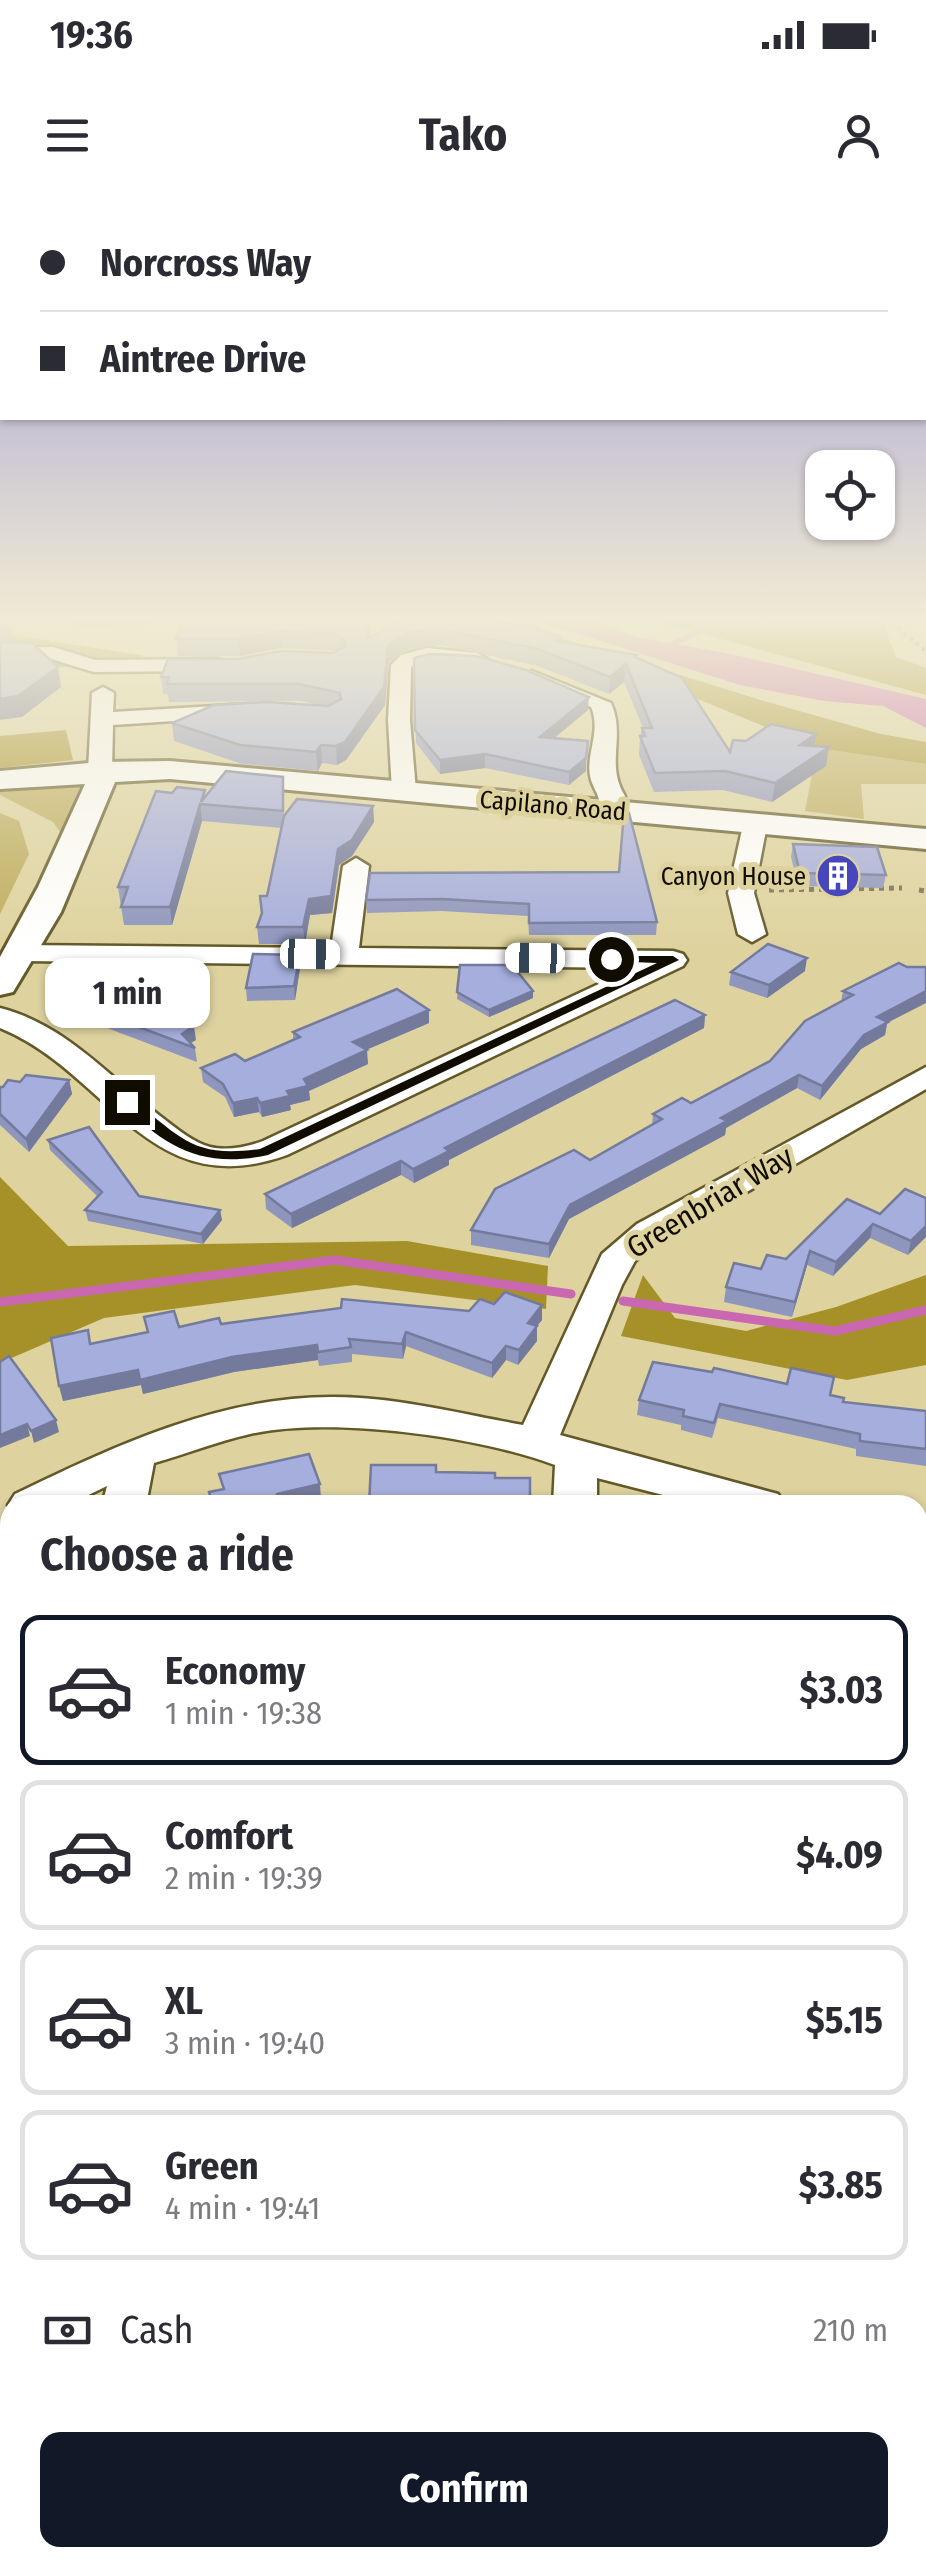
<!DOCTYPE html>
<meta charset="utf-8">
<style>
body{margin:0;font-family:"Fira Sans Condensed",sans-serif;background:#f2f2f3;color:#2b2b33;height:100vh;display:flex;flex-direction:column;font-size:38px;white-space:nowrap}
*{box-sizing:border-box;margin:0}
p{font-size:32px;color:#7c7c81}
.icon{flex:none;width:55px;height:55px;fill:none;stroke:currentColor;stroke-width:2;stroke-linecap:round;stroke-linejoin:round}
.map{position:relative;flex:1;overflow:hidden}
.drawer{position:absolute;left:0px;top:1295px;width:928px;height:1072px;display:flex;flex-direction:column;background:#fff;border-radius:30px 30px 0 0;box-shadow:0 2px 8px #0004}
.drawer>*{flex:none}
.banner{position:absolute;left:0px;top:0px;width:928px;height:220px;box-shadow:0 2px 8px #0004;display:grid;align-content:center;height:220px;padding:0 40px;background:#fff}
.buttons{position:absolute;left:805px;top:250px;display:grid;gap:20px}
.buttons a{display:grid;place-items:center;width:90px;height:90px;border-radius:20px;background:#fff;box-shadow:0 2px 8px #0004;font-size:50px}
.end{position:absolute;width:45px;height:45px;margin:-22px;border:12px solid #110c00;background:#fff;box-shadow:0 0 0 5px #fff}
.from{border-radius:50%}
.bubble{position:absolute;height:70px;border-radius:20px;background:#fff;box-shadow:0 2px 8px #0004;font-size:32px;font-weight:700;line-height:70px;text-align:center}
.car{position:absolute;width:30px;height:60px;margin:-30px -15px;border-radius:12px;box-shadow:0 0 8px 2px #0007;background:linear-gradient(#fff 24%,#345 0 40%,#fff 0 76%,#345 0 86%,#fff 0)}
.banner b{display:flex;align-items:center;gap:35px;height:95px;font-size:38px}
.banner b+b{border-top:2px solid #e1e1e2}
.banner i{width:25px;height:25px;background:#2b2b33}
ul{padding:0;list-style:none}
li{display:flex;align-items:center;gap:30px;height:150px;margin:0 20px 15px;padding:0 20px;border:5px solid #e1e1e2;border-radius:20px}
li div{flex:1}
li b{display:block;font-size:38px}
li em{font-style:normal;font-weight:700}
li.current{border-color:#111827}
li>.icon{width:90px;height:90px;stroke-width:1.5}
h2{padding:0 40px;font-size:45px;line-height:120px}
.pay{display:flex;align-items:center;gap:25px;height:110px;padding:0 40px;font-size:38px}
.pay p{margin-inline-start:auto}
.button{display:flex;gap:20px;margin-top:auto;padding:20px 40px}
.button a{flex:1;height:115px;border-radius:20px;background:#111827;color:#fff;font-size:40px;font-weight:700;line-height:115px;text-align:center}
.status{display:flex;justify-content:space-between;align-items:center;height:70px;padding:0 50px;background:#fff;direction:ltr}
.status svg{height:28px;fill:currentColor}
header{display:flex;justify-content:space-between;align-items:center;height:130px;padding:0 40px;background:#fff;font-size:45px;font-weight:700}
.map>svg:first-child{display:block}
.green{fill:#beac5d}
.forest{fill:#a69129}
.water{fill:#c968b1}
.lines{fill:none;stroke-linecap:round;stroke-linejoin:round}
.stream-far1{stroke:#c968b1;stroke-width:5}
.stream{stroke:#c968b1;stroke-width:9}
.minor-casing{stroke:#625828;stroke-width:5}
.major-casing{stroke:#625828;stroke-width:6}
.path-far1{stroke:#776f4f;stroke-width:4;stroke-dasharray:4 4;stroke-linecap:butt}
.path{stroke:#776f4f;stroke-width:5;stroke-dasharray:5 5;stroke-linecap:butt}
.minor{fill:#fff;fill-rule:evenodd}
.major{fill:#fff;fill-rule:evenodd}
.wall{fill:#8f96be}
.shaded-wall{fill:#747a9b}
.building{fill:#a6aedd;stroke:#747a9b;stroke-width:2.5}
.route{fill:#110c00}
.labels{text-anchor:middle;stroke-width:10;stroke-linejoin:round;paint-order:stroke}
.far-street-label{font-size:25px;fill:#110c00;stroke:#ded39f}
.far-poi-label{font-size:25px;fill:#110c00;stroke:#ded39f;text-anchor:end}
.street-label{font-size:30px;fill:#110c00;stroke:#ded39f}
</style>
<div class="status"><b>19:36</b><svg viewBox="0 0 49 12"><path d="M0 12V9h3v3zM5 12V6h3v6zM10 12V3h3v9zM15 12V0h3v12zM26 1h20v11H26zM47 4h2v5h-2z"/></svg></div>
<header><svg class="icon" aria-label="menu" viewBox="0 0 24 24"><path d="M4 6h16M4 12h16M4 18h16"/></svg>Tako<svg class="icon" aria-label="person" viewBox="0 0 24 24"><circle cx="12" cy="8" r="4"/><path d="M4 21q1-7 8-7t8 7"/></svg></header>
<div class="map">
<svg width="926" height="2366" viewBox="0 0 926 2366">
<rect width="100%" height="100%" fill="#ded39f"/>
<g class="green">
<polygon points="817,548 926,564 926,584 861,584 864,619 805,611"/>
<polygon points="80,587 61,633 53,622 0,595 0,591"/>
<polygon points="0,613 19,621 29,654 0,714"/>
</g>
<g class="forest">
<polygon points="0,416 117,421 163,416 273,416 85,428 55,420 0,420"/>
<polygon points="378,416 490,416 764,501 881,534 926,542 926,564 817,548 544,436"/>
<polygon points="637,416 888,416 881,418 896,457 926,468 926,495"/>
<polygon points="13,435 146,456 41,470 0,436"/>
<polygon points="66,530 73,560 0,568 0,536"/>
<polygon points="0,977 68,1046 407,1041 548,1066 546,1109 355,1085 104,1118 0,1163"/>
<polygon points="643,1075 675,1118 746,1131 836,1107 926,1075 926,1165 847,1180 621,1136"/>
</g>
<polygon class="water" points="522,416 578,416 637,437 730,454 926,499 926,528 883,506 824,501 740,485"/>
<g class="lines">
<polyline class="stream-far1" points="662,449 707,428 708,416"/>
<g class="stream">
<polyline points="623,1101 835,1131 926,1110"/>
<polyline points="0,1102 335,1060 571,1094"/>
</g>
<g class="minor-casing">
<g id="minor">
<polygon points="0,447 53,447 95,460 219,459 229,465 219,471 94,472 51,459 0,459"/>
<path d="M 427,448 L 477,453 L 487,459 C 468,474 435,453 411,467 L 410,520 L 416,591 L 404,598 L 392,591 L 388,520 L 391,465 L 401,455 Z"/>
<path d="M 532,471 L 611,503 C 626,537 605,564 625,596 L 620,615 L 602,615 L 599,610 C 601,595 595,593 591,580 C 584,556 602,532 591,507 L 525,481 L 522,477 Z"/>
<polygon points="103,487 114,493 113,512 250,504 261,510 250,516 113,525 112,571 100,578 88,571 92,493"/>
<polygon points="755,618 767,625 754,693 766,734 752,742 738,734 728,693 743,625"/>
<path d="M 356,658 L 369,666 L 359,748 L 673,751 L 683,754 L 687,760 L 683,766 L 287,955 C 148,1005 110,873 0,828 L 0,808 C 67,825 111,879 164,919 C 177,929 194,943 210,947 C 227,951 247,947 263,941 L 633,768 L 23,761 L 13,759 L 9,753 L 13,747 L 23,745 L 331,748 L 343,666 Z"/>
<path d="M 926,867 L 926,889 L 663,1040 L 635,1061 L 622,1085 L 560,1235 L 778,1294 L 785,1305 L 702,1305 L 597,1278 L 597,1305 L 553,1305 L 555,1265 C 478,1236 330,1216 250,1234 C 218,1241 186,1254 154,1263 L 146,1305 L 102,1305 L 107,1286 L 68,1305 L 8,1305 L 15,1294 C 114,1246 221,1196 334,1197 C 397,1197 461,1214 523,1225 L 602,1054 L 637,1024 Z"/>
<polygon points="918,1323 926,1325 926,1359 918,1357"/>
<rect x="0" y="1357" width="10" height="34"/>
<polygon points="10,1789 10,1887 0,1891 0,1793"/>
<polygon points="926,1877 926,1941 918,1944 918,1881"/>
<polygon points="639,2358 711,2358 712,2366 640,2366"/>
</g>
</g>
<g class="major-casing">
<polygon id="major" points="170,561 926,629 926,649 170,579 115,582 61,712 13,792 0,795 0,757 38,687 85,584 0,589 0,571 100,562"/>
</g>
<polyline class="path-far1" points="903,416 886,418 926,451"/>
<g class="path">
<polyline points="769,690 902,688"/>
<polyline points="919,690 926,691"/>
</g>
<use href="#minor" class="minor"/>
<use href="#major" class="major"/>
</g>
<g class="wall">
<polygon points="407,416 538,427 538,430 561,437 561,441 637,458 730,552 814,546 829,547 826,566 772,602 723,590 654,592 639,555 640,536 642,528 643,528 624,482 609,494 538,466 441,445 410,449 389,462 385,505 346,560 337,565 322,563 318,571 242,564 174,541 172,523 318,505 301,501 169,502 168,494 163,494 161,477 238,459 333,453 336,451 281,448 240,456 178,456 176,439 184,419 371,428 370,438"/>
<polygon points="414,458 588,510 554,538 588,541 586,571 569,585 485,568 440,574 416,543"/>
<polygon points="283,577 284,616 373,606 374,622 352,656 339,665 332,713 310,715 305,744 259,744 257,727 267,696 282,628 202,621 172,725 124,725 118,687 172,593 205,590 205,597"/>
<polygon points="793,644 886,675 883,688 798,686 791,657"/>
<polygon points="370,673 657,722 656,735 529,735 528,716 442,711 367,713 366,700"/>
<polygon points="899,763 885,835 861,849 820,900 797,888 726,928 725,935 569,1019 549,1058 471,1045 471,1030 652,925 653,914 691,903 770,861 841,802 843,791"/>
<polygon points="460,765 533,798 489,817 457,799"/>
<polygon points="300,768 295,800 247,801 246,788"/>
<polygon points="68,770 140,790 141,795 196,840 191,843 195,848 197,862 107,828 70,783"/>
<polygon points="805,771 767,798 729,785 731,772"/>
<polygon points="705,815 704,828 449,960 449,965 414,983 401,975 292,1028 266,1009 265,994"/>
<polygon points="429,823 366,850 368,864 309,891 310,900 290,905 291,910 262,917 259,912 234,917 225,897 203,882 201,868 245,861 293,840 293,832"/>
<polygon points="69,880 72,894 29,952 0,925 0,887 20,882"/>
<polygon points="48,940 139,996 220,1010 222,1020 203,1044 88,1021 85,1010 98,997 50,950"/>
<polygon points="926,998 908,1055 870,1038 833,1076 807,1065 792,1117 724,1102 726,1087 880,1014"/>
<polygon points="494,1104 542,1105 542,1120 537,1126 537,1141 518,1165 506,1160 492,1178 406,1146 403,1159 352,1154 352,1162 319,1166 318,1160 234,1172 143,1194 141,1185 63,1201 90,1144 147,1132 144,1117 179,1127 469,1111"/>
<polygon points="830,1195 843,1202 926,1211 926,1266 856,1256 856,1249 718,1218 712,1238 681,1230 681,1225 637,1215 639,1200"/>
<rect x="0" y="1433" width="10" height="142"/>
</g>
<g class="shaded-wall">
<polygon points="370,416 371,428 367,456 367,439"/>
<polygon points="11,424 14,443 0,444 0,425"/>
<polygon points="440,429 441,445 410,449 389,462 385,505 346,560 337,565 336,546 388,445 409,432"/>
<polygon points="280,431 281,448 240,456 238,439"/>
<polygon points="626,464 624,482 609,494 610,477"/>
<polygon points="58,467 61,487 22,517 0,520 0,499"/>
<polygon points="589,497 588,510 540,550 540,537"/>
<polygon points="816,534 813,552 800,545"/>
<polygon points="321,545 322,563 318,571 316,552"/>
<polygon points="829,547 826,566 772,602 775,583"/>
<polygon points="485,554 485,568 440,574 440,560"/>
<polygon points="586,558 586,571 569,585 569,572"/>
<polygon points="200,604 202,621 172,725 170,707"/>
<polygon points="373,606 374,622 352,656 339,665 332,713 310,715 305,744 303,727 309,699 338,649"/>
<polygon points="300,755 300,768 295,800 294,786"/>
<polygon points="807,758 805,771 767,798 769,785"/>
<polygon points="533,791 533,798 489,817 489,810"/>
<polygon points="926,791 926,803 887,823 885,835 861,849 820,900 822,886 877,817"/>
<polygon points="429,810 429,823 354,855 353,842"/>
<polygon points="705,815 704,828 449,960 449,965 414,983 413,969 445,948"/>
<polygon points="194,826 196,840 187,845 182,834"/>
<polygon points="367,850 368,864 309,891 310,900 290,905 291,910 262,917 260,903 287,891 304,879"/>
<polygon points="799,875 797,888 726,928 725,935 569,1019 549,1058 549,1044 570,1005"/>
<polygon points="69,880 72,894 29,952 26,939"/>
<polygon points="257,898 259,912 234,917 233,903"/>
<polygon points="401,961 401,975 292,1028 291,1014"/>
<polygon points="220,1010 222,1020 203,1044 201,1034"/>
<polygon points="873,1024 870,1038 833,1076 836,1062"/>
<polygon points="926,1026 926,1037 908,1055 911,1041"/>
<polygon points="810,1051 807,1065 792,1117 795,1102"/>
<polygon points="542,1105 542,1120 527,1137 528,1123"/>
<polygon points="537,1126 537,1141 518,1165 519,1150"/>
<polygon points="406,1132 406,1146 403,1159 402,1144"/>
<polygon points="317,1145 318,1160 234,1172 143,1194 140,1180 232,1157"/>
<polygon points="506,1146 506,1160 492,1178 492,1163"/>
<polygon points="138,1170 141,1185 63,1201 59,1186"/>
<polygon points="56,1220 59,1232 34,1243 31,1231"/>
<polygon points="27,1224 30,1236 0,1248 0,1235"/>
<polygon points="320,1284 321,1299 296,1305 276,1305 277,1294"/>
<polygon points="926,1742 926,1752 918,1758 918,1749"/>
</g>
<g class="building">
<polygon points="0,416 2,416 11,424 0,425"/>
<polygon points="295,416 370,416 367,439 407,416 452,416 538,427 536,429 561,437 556,441 637,455 635,457 682,478 730,552 733,540 746,541 771,524 816,534 800,545 829,547 775,583 725,571 655,573 640,536 645,536 642,528 652,528 626,464 610,477 538,449 440,429 409,432 388,445 384,487 345,542 336,546 321,545 316,552 240,545 172,523 214,505 267,502 328,506 341,499 340,493 299,484 166,484 169,477 161,477 168,459 238,459 280,451 333,453 345,446 345,440 333,433 280,431 238,439 176,439 184,419 295,419"/>
<polygon points="0,442 32,443 58,467 18,496 0,499"/>
<polygon points="430,454 476,456 526,470 589,497 540,537 588,541 586,558 569,572 485,554 440,560 415,530 414,458"/>
<polygon points="226,571 283,577 283,611 200,604 170,707 121,707 128,687 118,687 156,591 172,593 177,587 205,590 201,602"/>
<polygon points="297,599 373,606 352,640 338,649 331,696 309,699 303,727 257,727 262,713 260,696 267,696 284,616"/>
<polygon points="624,613 629,613 657,722 529,723 529,704 442,699 366,700 370,673 619,672"/>
<polygon points="793,644 877,647 886,675 800,673"/>
<polygon points="768,744 807,758 769,785 731,772"/>
<polygon points="253,754 300,755 294,786 246,788"/>
<polygon points="97,760 140,790 123,790 154,799 194,826 182,834 195,848 104,814 68,770"/>
<polygon points="899,763 907,767 926,767 926,791 877,817 888,822 864,835 822,886 799,875 721,918 727,921 570,1005 549,1044 471,1030 495,989 574,950 590,960 662,919 653,914 682,898 691,903 770,861 805,821 853,795 843,791"/>
<polygon points="460,765 512,765 533,791 489,810 457,792"/>
<polygon points="397,789 429,810 353,842 367,850 304,879 308,886 287,891 290,896 260,903 257,898 233,903 223,884 201,868 235,854 245,861 300,837 293,832"/>
<polygon points="675,800 705,815 445,948 449,951 413,969 401,961 291,1014 265,994"/>
<polygon points="26,875 69,880 26,939 0,914 0,887 3,887 8,880 20,882"/>
<polygon points="89,927 139,996 220,1010 201,1034 85,1010 102,992 48,940"/>
<polygon points="905,989 926,998 926,1026 911,1041 873,1024 836,1062 810,1051 795,1102 726,1087 734,1063 761,1069 767,1055 786,1059 847,999 880,1014"/>
<polygon points="505,1092 542,1105 528,1123 537,1126 519,1150 506,1146 492,1163 406,1132 402,1144 349,1139 351,1147 318,1152 317,1145 232,1157 140,1180 138,1170 59,1186 51,1138 88,1130 90,1144 148,1132 144,1117 174,1111 179,1127 219,1118 221,1124 341,1108 342,1099 469,1111 480,1099 494,1104"/>
<polygon points="9,1156 56,1220 31,1231 27,1224 0,1235 0,1162"/>
<polygon points="653,1162 712,1172 714,1168 787,1184 791,1168 834,1177 830,1195 844,1198 843,1202 926,1211 926,1249 860,1241 860,1234 720,1204 714,1223 683,1216 684,1210 639,1200"/>
<polygon points="309,1254 320,1284 277,1294 276,1305 213,1305 209,1292 224,1289 219,1274"/>
<polygon points="371,1265 436,1265 436,1272 495,1273 495,1278 530,1278 530,1305 369,1305"/>
<polygon points="918,1394 926,1397 926,1437 918,1458"/>
<rect x="0" y="1433" width="10" height="128"/>
<polygon points="926,1654 926,1742 918,1749 918,1660"/>
<polygon points="918,2201 919,2201 926,2240 926,2335 918,2334"/>
<polygon points="424,2358 516,2358 517,2366 424,2366"/>
</g>
<linearGradient id="sky" x2="0" y2="1"><stop stop-color="#9b96d2"/><stop offset="0.56" stop-color="#f0ebd4"/><stop offset="1" stop-color="#f0ebd4" stop-opacity="0"/></linearGradient>
<rect width="926" height="748" fill="url(#sky)"/>
<path class="route" d="M 611,756 L 673,756 L 679,760 L 268,955 C 202,969 166,948 120,902 L 131,899 C 183,938 191,958 260,949 L 657,763 L 607,761 Z"/>
<defs>
<g id="building-disc" transform="scale(2.25)"><circle r="9.5" fill="#4746bc" stroke="#ded39f"/><path d="M-4-6H4V6H1V3H-1V6H-4ZM-2.5-4.3h1.7v1.8h-1.7ZM.8-4.3h1.7v1.8H.8ZM-2.5-1h1.7V.8h-1.7ZM.8-1h1.7V.8H.8Z" fill="#fff"/></g>
</defs>
<g fill-rule="evenodd">
<use href="#building-disc" x="838" y="676"/>
</g>
<g class="labels">
<g class="far-street-label">
<text transform="translate(553 605) rotate(5)" y="9">Capilano Road</text>
</g>
<g class="far-poi-label">
<text x="806" y="685">Canyon House</text>
</g>
<g class="street-label">
<text transform="translate(710 1002) rotate(-31)" y="10">Greenbriar Way</text>
</g>
</g>
</svg>
<div class="buttons">
<a><svg class="icon" aria-label="locate" viewBox="0 0 24 24"><circle cx="12" cy="12" r="6"/><path d="M12 2v4M12 18v4M2 12h4M18 12h4"/></svg></a>
</div>
<i class="end from" style="left:611px;top:759px"></i>
<i class="end" style="left:127px;top:902px"></i>
<div class="bubble" style="left:45px;top:758px;width:165px">1 min</div>
<i class="car" style="left:310px;top:754px;rotate:91deg"></i>
<i class="car" style="left:535px;top:758px;rotate:271deg"></i>
<div class="banner">
<b><i class="from"></i>Norcross Way</b>
<b><i></i>Aintree Drive</b>
</div>
<section class="drawer">
<h2>Choose a ride</h2>
<ul>
<li class="current"><svg class="icon" aria-label="car" viewBox="0 0 24 24"><path d="M5 17H2v-5l4-1 3-4h7l3 4 3 1v5h-3M9 17h6M6 11h13"/><circle cx="7" cy="17" r="2"/><circle cx="17" cy="17" r="2"/></svg><div><b>Economy</b><p>1 min · 19:38</p></div><em>$3.03</em></li>
<li><svg class="icon" aria-label="car" viewBox="0 0 24 24"><path d="M5 17H2v-5l4-1 3-4h7l3 4 3 1v5h-3M9 17h6M6 11h13"/><circle cx="7" cy="17" r="2"/><circle cx="17" cy="17" r="2"/></svg><div><b>Comfort</b><p>2 min · 19:39</p></div><em>$4.09</em></li>
<li><svg class="icon" aria-label="car" viewBox="0 0 24 24"><path d="M5 17H2v-5l4-1 3-4h7l3 4 3 1v5h-3M9 17h6M6 11h13"/><circle cx="7" cy="17" r="2"/><circle cx="17" cy="17" r="2"/></svg><div><b>XL</b><p>3 min · 19:40</p></div><em>$5.15</em></li>
<li><svg class="icon" aria-label="car" viewBox="0 0 24 24"><path d="M5 17H2v-5l4-1 3-4h7l3 4 3 1v5h-3M9 17h6M6 11h13"/><circle cx="7" cy="17" r="2"/><circle cx="17" cy="17" r="2"/></svg><div><b>Green</b><p>4 min · 19:41</p></div><em>$3.85</em></li>
</ul>
<div class="pay"><svg class="icon" aria-label="cash" viewBox="0 0 24 24"><path d="M3 7h18v10H3z"/><circle cx="12" cy="12" r="2"/></svg>Cash<p>210 m</p></div>
<div class="button"><a>Confirm</a></div>
</section>
</div>
